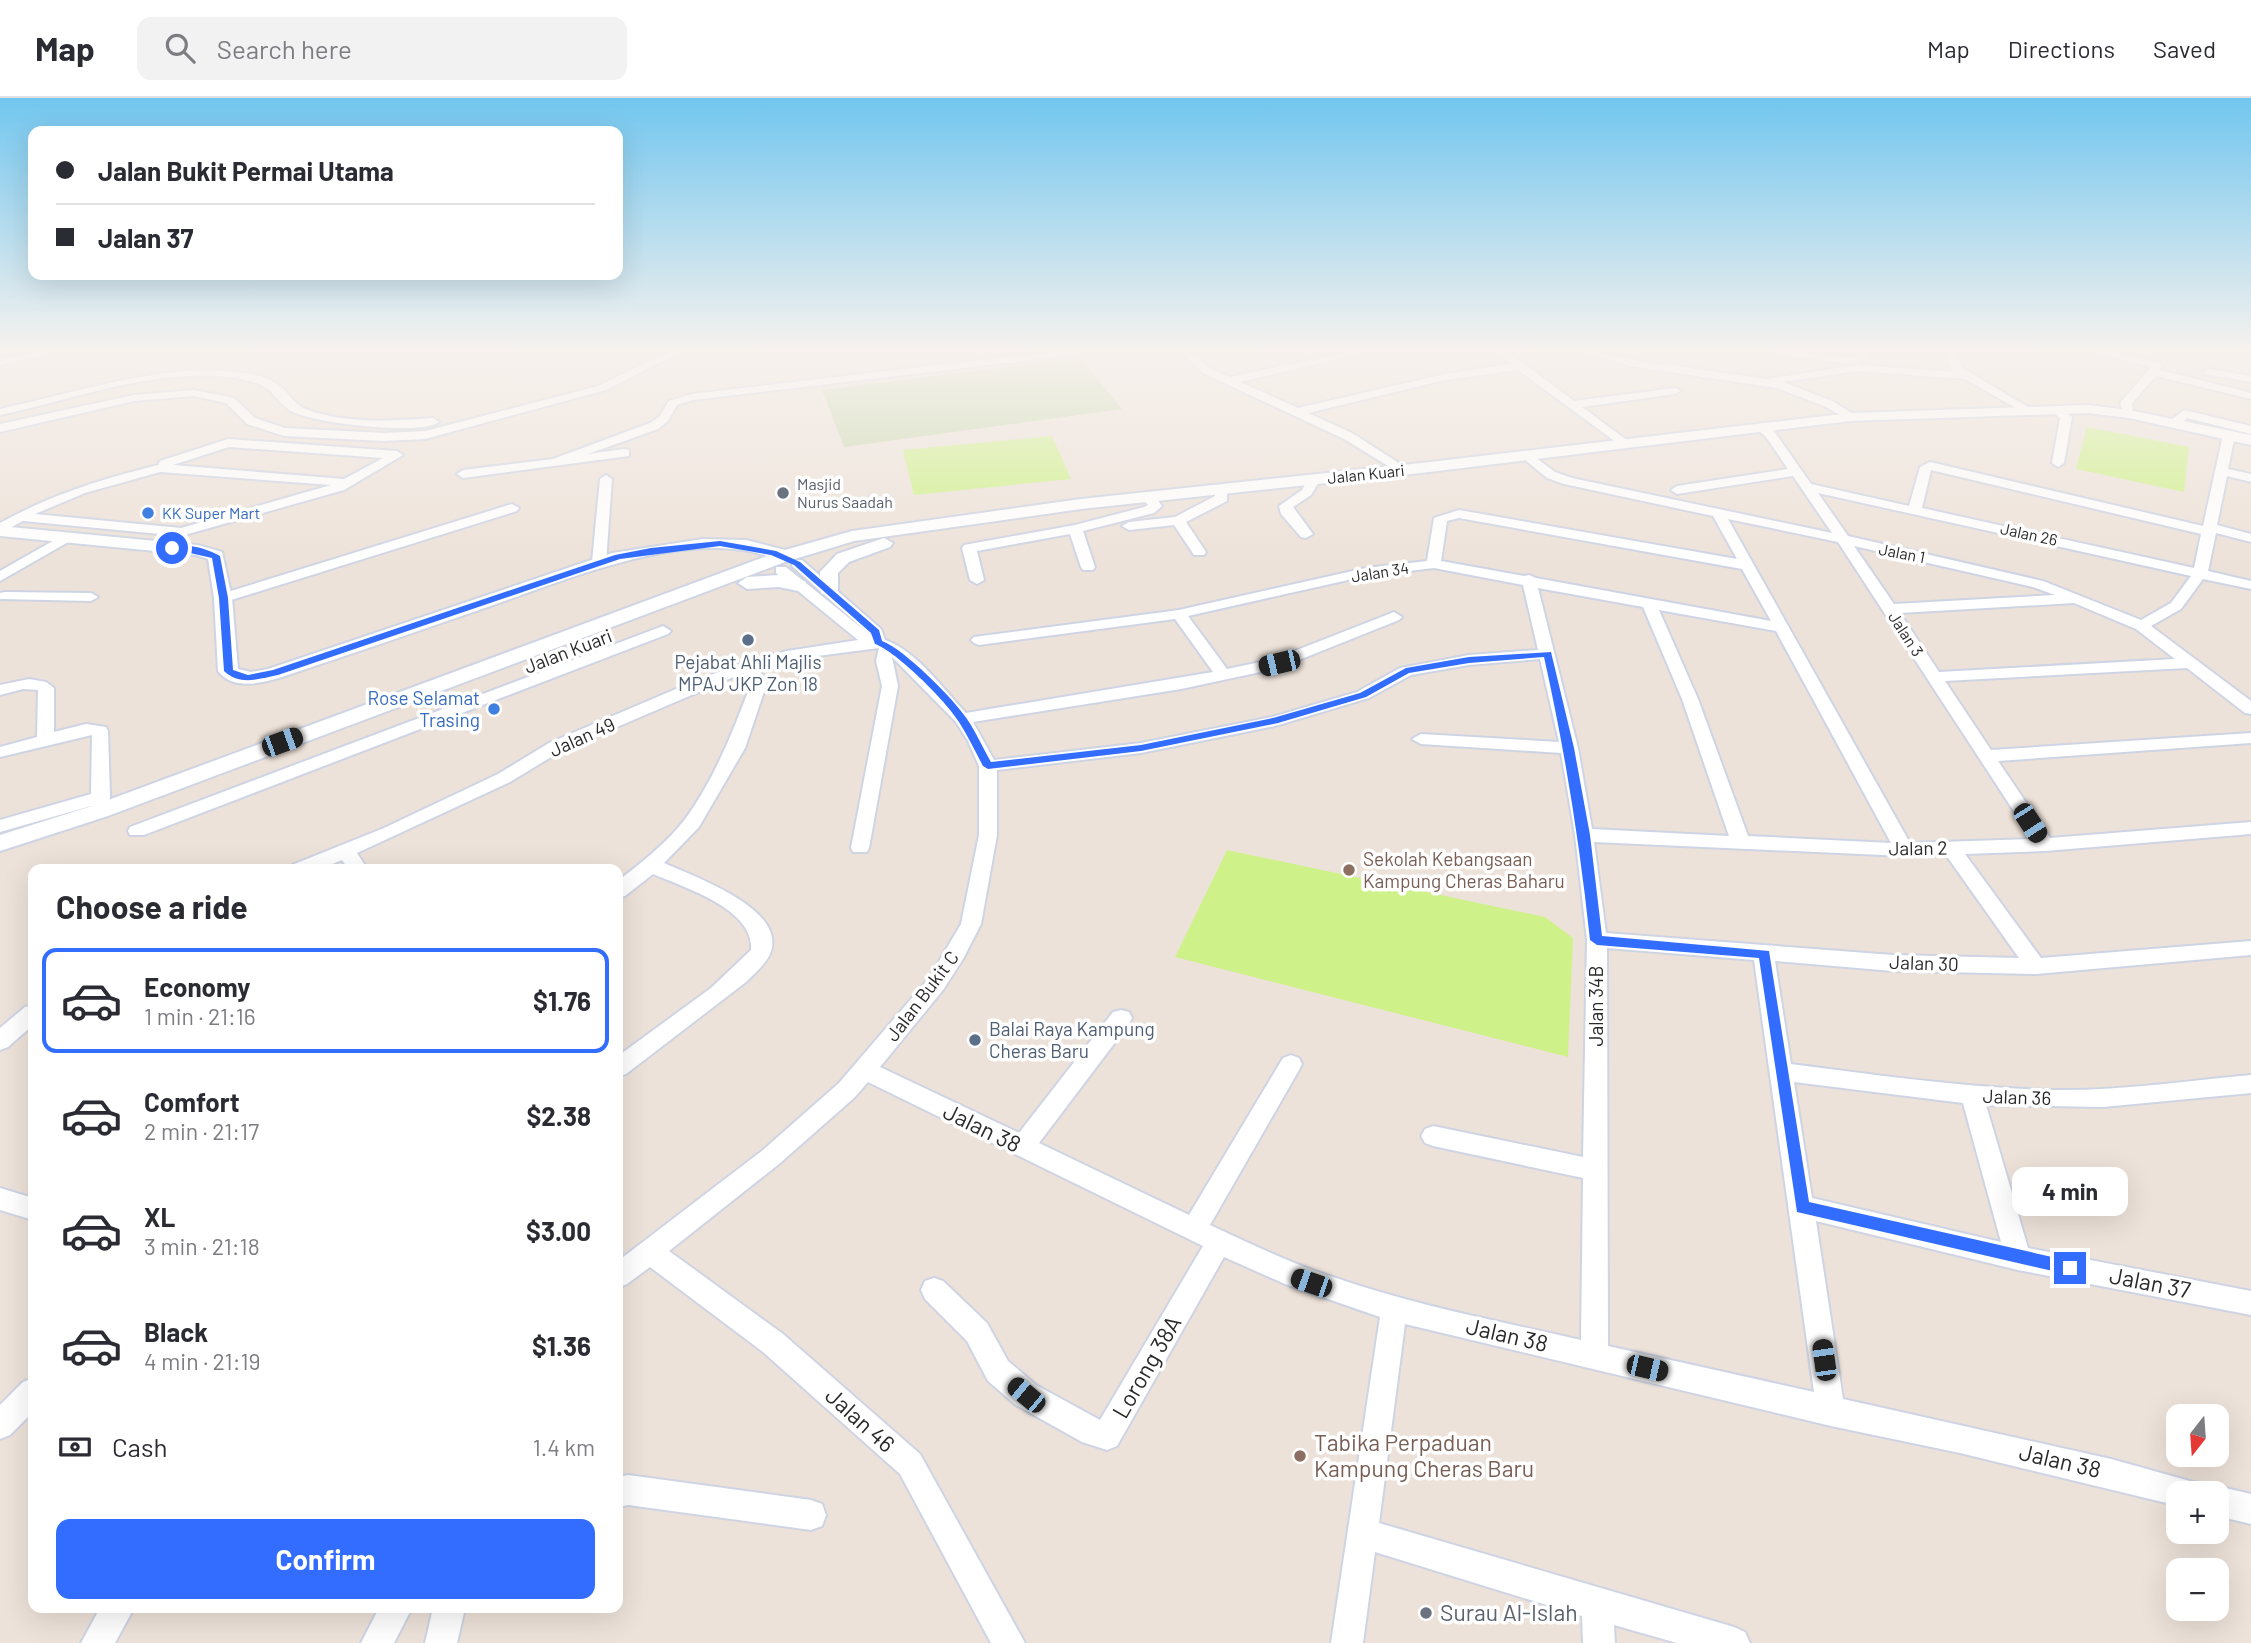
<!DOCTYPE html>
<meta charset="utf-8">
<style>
body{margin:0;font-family:Barlow,sans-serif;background:#f2f2f3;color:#2b2b33;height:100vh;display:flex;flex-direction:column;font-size:26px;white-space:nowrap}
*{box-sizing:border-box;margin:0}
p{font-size:23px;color:#7c7c81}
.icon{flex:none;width:38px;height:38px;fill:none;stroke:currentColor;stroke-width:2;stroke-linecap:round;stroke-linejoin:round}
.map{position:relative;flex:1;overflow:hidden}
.panel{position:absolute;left:28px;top:766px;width:595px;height:749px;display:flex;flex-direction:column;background:#fff;border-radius:14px;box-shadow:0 7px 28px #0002}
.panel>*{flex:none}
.guide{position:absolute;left:28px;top:28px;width:595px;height:154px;border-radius:14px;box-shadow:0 7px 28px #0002;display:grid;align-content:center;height:154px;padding:0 28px;background:#fff}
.needle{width:46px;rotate:197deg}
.fabs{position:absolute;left:2166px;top:1306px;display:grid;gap:14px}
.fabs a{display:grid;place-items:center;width:63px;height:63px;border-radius:14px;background:#fff;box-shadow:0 7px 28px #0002;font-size:35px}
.end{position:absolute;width:32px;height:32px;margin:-16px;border:9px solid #336dff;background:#fff;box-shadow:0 0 0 4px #fff}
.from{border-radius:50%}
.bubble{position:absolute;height:49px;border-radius:14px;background:#fff;box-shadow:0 7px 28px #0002;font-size:23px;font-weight:700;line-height:49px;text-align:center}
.car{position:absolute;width:21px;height:42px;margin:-21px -10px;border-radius:9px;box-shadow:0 0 5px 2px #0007;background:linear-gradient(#222 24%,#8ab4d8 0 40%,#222 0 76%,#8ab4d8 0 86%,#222 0)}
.guide b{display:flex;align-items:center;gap:24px;height:66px;font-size:26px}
.guide b+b{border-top:2px solid #e1e1e2}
.guide i{width:18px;height:18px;background:#2b2b33}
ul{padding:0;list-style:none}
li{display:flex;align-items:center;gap:21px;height:105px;margin:0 14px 10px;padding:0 14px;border:4px solid transparent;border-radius:14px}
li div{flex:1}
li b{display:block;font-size:26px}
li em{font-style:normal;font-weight:700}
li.on{border-color:#336dff}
li>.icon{width:63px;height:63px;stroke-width:1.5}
h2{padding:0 28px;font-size:32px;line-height:84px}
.pay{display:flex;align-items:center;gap:18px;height:77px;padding:0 28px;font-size:26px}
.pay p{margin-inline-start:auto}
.button{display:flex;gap:14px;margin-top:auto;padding:14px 28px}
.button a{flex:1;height:80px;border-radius:14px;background:#336dff;color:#fff;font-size:28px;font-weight:700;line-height:80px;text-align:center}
header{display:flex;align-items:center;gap:42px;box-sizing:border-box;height:98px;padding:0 35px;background:#fff;border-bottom:2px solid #e1e1e2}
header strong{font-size:33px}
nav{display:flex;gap:38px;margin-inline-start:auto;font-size:24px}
.search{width:490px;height:63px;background:#f2f2f3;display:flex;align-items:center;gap:18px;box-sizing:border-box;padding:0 24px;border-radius:14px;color:#7c7c81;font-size:26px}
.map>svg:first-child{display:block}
.cemetery{fill:#c7d8ae}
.pitch{fill:#cff18a}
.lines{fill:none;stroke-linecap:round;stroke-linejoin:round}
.minor-casing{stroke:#ced4e3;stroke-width:4}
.tertiary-casing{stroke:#ced4e3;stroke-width:4}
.minor{fill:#fff;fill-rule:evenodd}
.tertiary{fill:#fff;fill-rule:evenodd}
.route{fill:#336dff}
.worship-dot{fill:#6b7280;stroke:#fff;stroke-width:2.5}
.shop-dot{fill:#3f7fe0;stroke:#fff;stroke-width:2.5}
.service-dot{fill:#5c6f8a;stroke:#fff;stroke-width:2.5}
.education-dot{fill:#8d6e63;stroke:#fff;stroke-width:2.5}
.labels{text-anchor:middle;stroke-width:7;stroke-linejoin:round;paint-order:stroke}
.far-street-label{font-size:16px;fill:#292929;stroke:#fff}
.far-worship-label{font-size:16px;fill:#5b616d;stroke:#fff;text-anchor:start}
.far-shop-label{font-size:16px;fill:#366cbe;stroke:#fff;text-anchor:start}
.street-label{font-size:19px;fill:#292929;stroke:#fff}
.service-label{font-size:19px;fill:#4e5e75;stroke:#fff}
.shop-label{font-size:19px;fill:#366cbe;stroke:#fff;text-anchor:end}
.education-label{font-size:19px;fill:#785e54;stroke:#fff;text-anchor:start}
.near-street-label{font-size:23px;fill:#292929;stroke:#fff}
.near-education-label{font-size:23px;fill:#785e54;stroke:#fff;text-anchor:start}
.near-worship-label{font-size:23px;fill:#5b616d;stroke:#fff;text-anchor:start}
</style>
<header>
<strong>Map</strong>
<div class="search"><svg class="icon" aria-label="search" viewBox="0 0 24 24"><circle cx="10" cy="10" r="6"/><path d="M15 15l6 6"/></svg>Search here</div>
<nav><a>Map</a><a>Directions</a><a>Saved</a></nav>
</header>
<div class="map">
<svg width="2251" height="1545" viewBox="0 0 2251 1545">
<rect width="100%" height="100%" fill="#ede2d9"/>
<polygon class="cemetery" points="1080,260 1122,311 844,349 822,292"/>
<g class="pitch">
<polygon points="2087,329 2189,349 2184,394 2076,371"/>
<polygon points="1052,338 1071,381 914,397 903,352"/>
<polygon points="1227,752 1545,819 1573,840 1568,959 1175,859"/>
</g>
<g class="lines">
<g class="minor-casing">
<g id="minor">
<polygon points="49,252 71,252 0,267 0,261"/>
<polygon points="672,252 685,252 606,292 425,341 384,343 284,338 247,326 226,305 194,298 134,303 0,334 0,326 134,297 194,292 234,300 255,320 285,330 384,335 425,333 598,288"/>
<polygon points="1065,252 1096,252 1091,255 693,302 677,307 668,323 658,331 588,356 625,351 629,352 629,358 463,380 457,376 463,372 553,361 650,325 659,319 669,303 692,296"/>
<polygon points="1178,252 1189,252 1211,271 1230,279 1358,252 1377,252 1240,284 1298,310 1445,276 1511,266 1494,252 1506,252 1574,303 1675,290 1681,293 1675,296 1582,309 1628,343 1628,349 1624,350 1518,272 1445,282 1308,315 1352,335 1405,369 1405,375 1401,376 1344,341 1203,275"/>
<polygon points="1574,252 1591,252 1639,263 1767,281 1856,267 1953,274 1945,252 1955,252 1962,270 2033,312 2023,314 1965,281 1856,273 1783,284 1832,303 1855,317 1857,319 1851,323 1824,308 1777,290 1630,268"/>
<polygon points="1757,252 1787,252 1854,260 1857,259 1856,252 1866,252 1868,261 1854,266 1762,255"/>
<polygon points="2085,252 2104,252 2158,264 2162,268 2160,272 2251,295 2251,301 2156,278 2132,305 2133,318 2125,318 2120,305 2151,269"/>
<polygon points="2209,271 2251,278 2251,284 2205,276 2204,274"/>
<path d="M 206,272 C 229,274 261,273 280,288 C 291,297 294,307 308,312 C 346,326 394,323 433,320 L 439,324 C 421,338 315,325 293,314 C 278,307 274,290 256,285 C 178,261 77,301 0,317 L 0,311 C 69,296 135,274 206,272 Z"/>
<polygon points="2055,308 2072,319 2064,365 2058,369 2052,365 2060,320 2049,311"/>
<polygon points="2184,312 2251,328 2251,336 2187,320 2179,328 2171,328 2171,322"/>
<path d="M 1761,325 L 1774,333 L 1811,386 L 1909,408 L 1920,369 L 1930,364 L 2203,428 L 2223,337 L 2229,333 L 2235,337 L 2228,371 L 2251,376 L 2251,384 L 2227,378 L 2217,427 L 2251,436 L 2251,444 L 2216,435 L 2208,473 L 2251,483 L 2251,491 L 2203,481 L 2181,511 L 2151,528 L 2251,603 L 2251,616 L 2245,615 L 2187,570 L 1945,583 L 1991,652 L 2251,635 L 2251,645 L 1998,663 L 2050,740 L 2251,724 L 2251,736 L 2045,753 L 1965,756 L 2041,860 L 2251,843 L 2251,857 L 2036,876 L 1893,873 L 1775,863 L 1791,966 C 1878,977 1965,990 2053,992 C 2119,993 2185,983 2251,977 L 2251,995 L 2103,1009 L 1986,1007 L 2028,1150 L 2251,1193 L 2251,1217 L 2018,1172 L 1816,1123 L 1843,1301 L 2111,1361 L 2197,1385 L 2202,1395 L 2179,1395 L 2179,1408 L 1960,1355 L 1831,1328 L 1405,1226 L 1379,1425 L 1734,1529 L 1745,1534 L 1750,1545 L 1677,1545 L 1614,1527 L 1615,1545 L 1583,1545 L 1582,1518 L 1375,1454 L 1363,1545 L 1331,1545 L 1380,1219 L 1285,1186 L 1224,1159 L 1117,1348 L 1107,1352 L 1082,1344 L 1016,1307 L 988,1283 L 967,1243 L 925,1201 L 921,1192 L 925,1183 L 934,1180 L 943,1183 L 987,1225 L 1008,1263 L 1036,1287 L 1100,1322 L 1203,1148 L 868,984 L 855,999 L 779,1066 L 669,1153 L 783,1236 L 920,1356 L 1025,1545 L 991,1545 L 900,1376 L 763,1254 L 650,1169 L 627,1186 L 618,1190 L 618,1163 L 763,1052 L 839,985 L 929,880 L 961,826 L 979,737 L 979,668 L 968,643 L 956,624 L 892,559 L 898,588 L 869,750 L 867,754 L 853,754 L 851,750 L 882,588 L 876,563 L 879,550 L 794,561 L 757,571 L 768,582 L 745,650 L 699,729 L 664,765 C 692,778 789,811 770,856 C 765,867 754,876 746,884 L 626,976 L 618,979 L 618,958 L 711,890 L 751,852 C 755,811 683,789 653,776 L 625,798 L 618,800 L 618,783 C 641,765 668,744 686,720 C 716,678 734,631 752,583 L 743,575 L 561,653 L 510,684 L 357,755 L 368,772 L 349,772 L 342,762 L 318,772 L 290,772 L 292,767 L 384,730 L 498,676 L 549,645 L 690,585 L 739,566 L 787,553 L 858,542 L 776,475 L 776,469 L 786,469 L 869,536 L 792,468 L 792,462 L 802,462 L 881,531 L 885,542 C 917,553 943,591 966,615 L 1213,574 L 1175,521 L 979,547 L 974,545 L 971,542 L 974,539 L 1179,512 L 1366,470 L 1427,463 L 1434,420 L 1459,412 L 1737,461 L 1713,418 L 1564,386 L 1547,380 L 1524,361 L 1522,358 L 1528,354 L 1555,374 L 1572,380 L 1832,435 L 1793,378 L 1677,396 L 1671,392 L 1677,388 L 1788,371 L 1766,339 L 1755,329 ZM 1931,372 L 2201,436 L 2194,470 L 1922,410 ZM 1818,395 L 2191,478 L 2171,505 L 2141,522 L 2043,483 L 1848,438 ZM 1459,420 L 1742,471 L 1771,523 L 1536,480 L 1529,477 L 1524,478 L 1441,463 L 1447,423 ZM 1728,421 L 1838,444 L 2032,741 L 1910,745 ZM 1854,448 L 2033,489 L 2055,497 L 1894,506 ZM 1434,470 L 1523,487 L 1538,552 L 1469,557 L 1400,570 L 1357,594 L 1272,619 L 1141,645 L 994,662 L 973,624 L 1181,591 L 1279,570 L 1399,522 L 1402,519 L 1394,514 L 1389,516 L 1274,561 L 1227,571 L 1188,518 L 1366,478 ZM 1538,490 L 1643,509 L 1682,601 L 1729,738 L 1592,731 L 1578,650 ZM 2074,505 L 2136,531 L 2175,561 L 1939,574 L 1900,515 ZM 1659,512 L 1776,533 L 1891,745 L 1748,738 L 1698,601 ZM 1540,561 L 1559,644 L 1421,636 L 1412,641 L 1421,646 L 1561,655 L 1575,737 L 1587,842 L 1583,1059 L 1433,1028 L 1425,1031 L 1421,1038 L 1425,1045 L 1433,1048 L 1583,1080 L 1581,1242 C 1498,1223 1413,1207 1333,1179 C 1290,1165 1251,1146 1210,1127 L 1299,972 L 1302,966 L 1299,960 L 1291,957 L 1283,960 L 1189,1117 L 1039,1045 L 1129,926 L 1132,920 L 1129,914 L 1121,912 L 1113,914 L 1019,1035 L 880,969 L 943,892 L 963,861 L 981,826 L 997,737 L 997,672 L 1141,655 L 1275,628 L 1369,600 L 1411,577 L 1469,567 ZM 1594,744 L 1904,758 L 1946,757 L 2019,860 L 1893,857 L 1606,835 ZM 1607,850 L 1754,862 L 1814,1294 L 1608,1248 ZM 1794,984 L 1963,1005 L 2001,1144 L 1812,1100 Z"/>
<path d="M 228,341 L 397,353 L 403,357 L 344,392 L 181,438 L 23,423 L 0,435 L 0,425 C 50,397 102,381 158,367 L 160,363 ZM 229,349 L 383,360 L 344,381 L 173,367 ZM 160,374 L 331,387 L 181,430 L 35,416 L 85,395 Z"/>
<polygon points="606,377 612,381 606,464 599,468 592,464 600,381"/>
<polygon points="1314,378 1320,382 1311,397 1293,409 1313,436 1306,440 1301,439 1281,416 1279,408 1302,392 1309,379"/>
<polygon points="1221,388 1227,392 1227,403 1186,424 1206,454 1204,457 1194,457 1174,427 1129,432 1122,428 1129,424 1175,419 1215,398 1215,392"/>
<polygon points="1149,396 1154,397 1162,408 1154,415 1083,433 1095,469 1093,472 1083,472 1081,469 1070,436 977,453 984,482 977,486 970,482 962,450 964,447 1075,427 1144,409 1148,407 1142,400"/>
<polygon points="512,406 519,410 517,413 228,503 218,503 216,500 218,497"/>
<polygon points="65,436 70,437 70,443 0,483 0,473"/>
<polygon points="5,494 91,495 98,499 91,503 0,501 0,495"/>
<polygon points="663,528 671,533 668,536 144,737 130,737 128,733 130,729"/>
<polygon points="29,581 46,584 54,590 54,634 86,626 106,629 108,633 110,699 106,717 94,717 91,708 0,734 0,722 91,696 92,637 0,659 0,649 37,639 38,592 23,591 0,597 0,587"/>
<polygon points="33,907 33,927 8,949 0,952 0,930 25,909"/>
<polygon points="0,1090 33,1100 33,1122 0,1112"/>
<polygon points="33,1280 33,1314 10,1337 0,1341 0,1307 23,1284"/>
<polygon points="628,1377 811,1402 822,1406 826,1417 822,1428 811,1432 628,1407 618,1409 618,1379"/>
<polygon points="2217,1388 2251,1396 2251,1426 2217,1418 2217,1395 2206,1395"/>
<polygon points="100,1510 134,1510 115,1545 81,1545"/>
<polygon points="379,1510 412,1510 394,1545 361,1545"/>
<polygon points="433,1510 465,1510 457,1545 425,1545"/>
</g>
</g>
<g class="tertiary-casing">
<g id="tertiary">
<path d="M 2088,307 L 2129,312 L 2251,337 L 2251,347 L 2129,320 L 2088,315 L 1851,323 L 1421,375 L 1081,411 L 854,443 L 785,464 L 108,718 L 0,753 L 0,737 L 92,708 L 767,458 C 684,429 559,485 479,512 C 413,535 348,557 282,579 C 262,585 233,593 218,573 L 214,500 L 208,461 L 196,457 L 0,438 L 0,428 L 198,447 L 222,454 L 232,500 L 238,571 L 251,574 L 268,571 L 612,455 L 703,441 L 746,442 L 785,452 L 852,433 L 1081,401 L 1421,365 L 1851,315 Z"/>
<polygon points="884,440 893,445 890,449 849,464 838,475 838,492 836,496 822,496 820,492 820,474 837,456"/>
<polygon points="779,477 805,483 807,487 798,493 779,489 747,491 738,485 747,479"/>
</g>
</g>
<use href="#minor" class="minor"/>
<use href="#tertiary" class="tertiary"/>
</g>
<linearGradient id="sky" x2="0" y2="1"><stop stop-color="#72c6ef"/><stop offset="0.54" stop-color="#f7f2ee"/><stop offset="1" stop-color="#f7f2ee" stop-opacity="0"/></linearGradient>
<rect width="2251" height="468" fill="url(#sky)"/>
<path class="route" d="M 720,443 L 776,453 L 800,464 L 879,532 L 882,543 C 904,551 953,600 967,621 C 976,634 983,650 991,664 L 1141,647 L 1273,620 L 1360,595 L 1406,570 L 1469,559 L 1551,554 L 1574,650 L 1590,737 L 1602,838 L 1769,853 L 1809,1104 L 2070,1163 L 2075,1165 L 2077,1170 L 2075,1175 L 2070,1177 L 1797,1114 L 1759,860 L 1597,847 L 1590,842 C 1580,747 1565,653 1544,559 L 1469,565 L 1409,575 L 1366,599 L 1278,625 L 1141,653 L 988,671 L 983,668 C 975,653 968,638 959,624 C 946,603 897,554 875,546 L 871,535 L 794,467 L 771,457 L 720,448 L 620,461 L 278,577 C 258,581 240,588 224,573 L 219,500 L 212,460 L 168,450 C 181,443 207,450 220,458 L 228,500 L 233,572 L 248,577 L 273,572 L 615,457 L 651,450 Z"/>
<g class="worship-dot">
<circle cx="783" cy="395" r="7"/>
<circle cx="1426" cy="1515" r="7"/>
</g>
<g class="shop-dot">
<circle cx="148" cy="415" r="7"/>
<circle cx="494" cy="611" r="7"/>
</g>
<g class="service-dot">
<circle cx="748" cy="542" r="7"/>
<circle cx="975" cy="942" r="7"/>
</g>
<g class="education-dot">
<circle cx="1349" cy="772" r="7"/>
<circle cx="1300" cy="1358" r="7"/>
</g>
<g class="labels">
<g class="far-street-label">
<text transform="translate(1366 376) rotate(-6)" y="6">Jalan Kuari</text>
<text transform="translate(2029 436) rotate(12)" y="6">Jalan 26</text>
<text transform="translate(1902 455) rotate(11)" y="6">Jalan 1</text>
<text transform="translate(1380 474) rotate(-9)" y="6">Jalan 34</text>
<text transform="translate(1906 536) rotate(57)" y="6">Jalan 3</text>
</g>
<g class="far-worship-label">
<text x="797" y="392">Masjid<tspan x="797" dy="18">Nurus Saadah</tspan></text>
</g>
<g class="far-shop-label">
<text x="162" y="421">KK Super Mart</text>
</g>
<g class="street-label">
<text transform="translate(568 553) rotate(-21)" y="7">Jalan Kuari</text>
<text transform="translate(582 639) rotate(-24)" y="7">Jalan 49</text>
<text transform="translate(1918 750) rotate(-1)" y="7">Jalan 2</text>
<text transform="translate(1924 865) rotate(2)" y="7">Jalan 30</text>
<text transform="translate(922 898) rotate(-53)" y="7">Jalan Bukit C</text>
<text transform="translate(1596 908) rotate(-90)" y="7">Jalan 34B</text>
<text transform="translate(2017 999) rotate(2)" y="7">Jalan 36</text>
</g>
<g class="service-label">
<text x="748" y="571">Pejabat Ahli Majlis<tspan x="748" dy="22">MPAJ JKP Zon 18</tspan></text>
<text x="989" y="938" text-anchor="start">Balai Raya Kampung<tspan x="989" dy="22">Cheras Baru</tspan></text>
</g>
<g class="shop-label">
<text x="480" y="607">Rose Selamat<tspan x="480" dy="22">Trasing</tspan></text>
</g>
<g class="education-label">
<text x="1363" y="768">Sekolah Kebangsaan<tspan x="1363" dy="22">Kampung Cheras Baharu</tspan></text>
</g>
<g class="near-street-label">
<text transform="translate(982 1030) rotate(26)" y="8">Jalan 38</text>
<text transform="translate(2150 1185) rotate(11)" y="8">Jalan 37</text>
<text transform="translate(1507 1237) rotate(13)" y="8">Jalan 38</text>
<text transform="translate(1147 1269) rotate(-60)" y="8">Lorong 38A</text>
<text transform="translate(860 1322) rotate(42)" y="8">Jalan 46</text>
<text transform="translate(2060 1363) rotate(13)" y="8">Jalan 38</text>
</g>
<g class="near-education-label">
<text x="1314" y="1353">Tabika Perpaduan<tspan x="1314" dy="26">Kampung Cheras Baru</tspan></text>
</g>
<g class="near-worship-label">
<text x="1440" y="1523">Surau Al-Islah</text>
</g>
</g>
</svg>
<div class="fabs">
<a><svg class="needle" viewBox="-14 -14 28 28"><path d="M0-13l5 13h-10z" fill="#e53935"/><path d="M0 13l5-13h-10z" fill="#7c7c81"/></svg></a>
<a>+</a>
<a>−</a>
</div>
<i class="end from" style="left:172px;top:450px"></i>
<i class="end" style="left:2070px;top:1170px"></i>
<div class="bubble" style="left:2012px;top:1069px;width:116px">4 min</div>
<i class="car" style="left:1279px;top:565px;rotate:257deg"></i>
<i class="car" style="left:282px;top:644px;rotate:70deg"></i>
<i class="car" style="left:2030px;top:725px;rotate:147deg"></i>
<i class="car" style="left:1311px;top:1185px;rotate:289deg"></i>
<i class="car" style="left:1824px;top:1262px;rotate:352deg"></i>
<i class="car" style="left:1647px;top:1270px;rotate:103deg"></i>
<i class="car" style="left:1026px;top:1297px;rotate:310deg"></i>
<div class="guide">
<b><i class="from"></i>Jalan Bukit Permai Utama</b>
<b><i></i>Jalan 37</b>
</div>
<section class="panel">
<h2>Choose a ride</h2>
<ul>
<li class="on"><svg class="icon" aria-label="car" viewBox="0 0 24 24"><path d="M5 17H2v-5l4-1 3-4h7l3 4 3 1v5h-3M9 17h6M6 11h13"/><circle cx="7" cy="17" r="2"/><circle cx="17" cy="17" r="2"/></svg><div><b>Economy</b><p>1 min · 21:16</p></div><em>$1.76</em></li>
<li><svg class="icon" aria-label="car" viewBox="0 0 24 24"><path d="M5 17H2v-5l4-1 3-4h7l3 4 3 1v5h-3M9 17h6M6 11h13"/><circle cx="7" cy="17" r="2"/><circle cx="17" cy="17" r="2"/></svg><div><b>Comfort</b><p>2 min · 21:17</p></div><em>$2.38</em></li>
<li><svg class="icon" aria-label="car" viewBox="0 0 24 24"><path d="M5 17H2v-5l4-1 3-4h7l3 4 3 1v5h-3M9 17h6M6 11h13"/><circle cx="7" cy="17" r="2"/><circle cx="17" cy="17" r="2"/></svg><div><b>XL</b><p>3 min · 21:18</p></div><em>$3.00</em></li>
<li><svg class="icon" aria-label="car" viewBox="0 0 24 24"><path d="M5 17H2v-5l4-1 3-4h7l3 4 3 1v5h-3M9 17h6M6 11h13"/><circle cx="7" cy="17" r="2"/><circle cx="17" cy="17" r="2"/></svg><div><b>Black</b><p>4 min · 21:19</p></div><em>$1.36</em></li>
</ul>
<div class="pay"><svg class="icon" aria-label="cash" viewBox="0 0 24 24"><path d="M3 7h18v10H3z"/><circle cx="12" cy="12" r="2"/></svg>Cash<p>1.4 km</p></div>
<div class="button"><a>Confirm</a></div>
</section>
</div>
